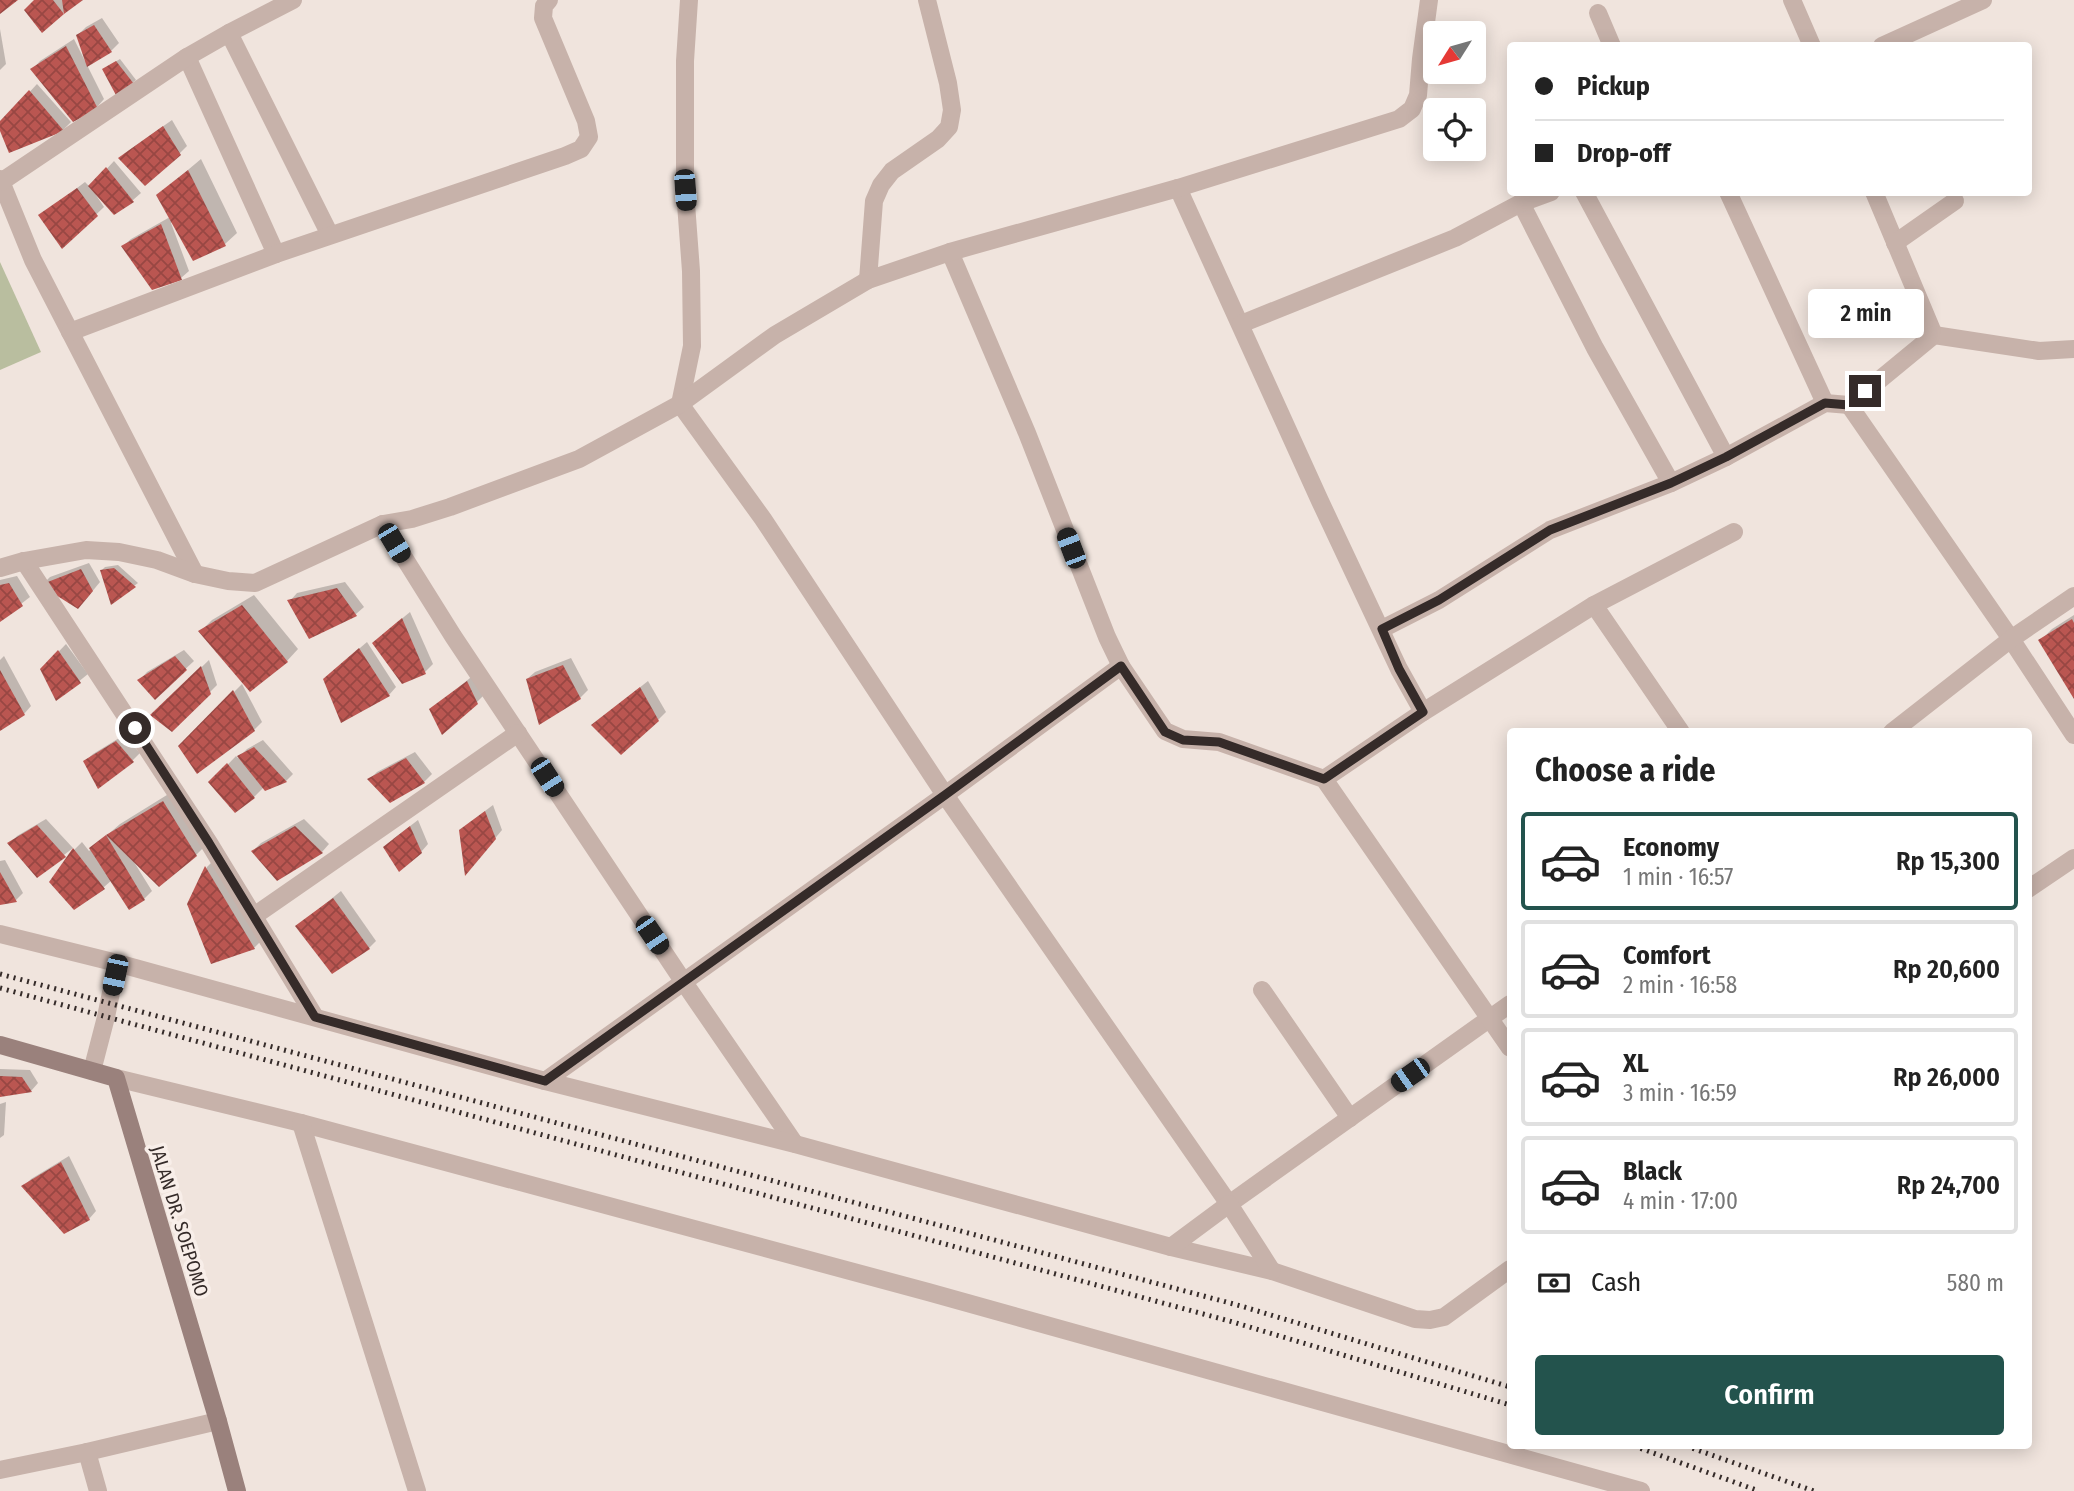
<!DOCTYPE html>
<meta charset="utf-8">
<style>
body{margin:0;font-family:"Fira Sans Condensed",sans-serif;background:#f6f6f6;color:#222;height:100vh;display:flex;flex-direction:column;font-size:26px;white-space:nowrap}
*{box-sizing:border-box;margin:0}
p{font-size:23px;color:#767676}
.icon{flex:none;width:38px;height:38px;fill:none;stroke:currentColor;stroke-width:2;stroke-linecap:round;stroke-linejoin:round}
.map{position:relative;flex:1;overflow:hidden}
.side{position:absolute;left:1507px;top:728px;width:525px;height:721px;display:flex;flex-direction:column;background:#fff;border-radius:7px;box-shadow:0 4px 18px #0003}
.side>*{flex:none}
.banner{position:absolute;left:1507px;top:42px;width:525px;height:154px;border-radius:7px;box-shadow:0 4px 18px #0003;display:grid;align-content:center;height:154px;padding:0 28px;background:#fff}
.needle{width:46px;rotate:233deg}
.controls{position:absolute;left:1423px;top:21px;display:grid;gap:14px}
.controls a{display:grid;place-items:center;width:63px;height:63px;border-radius:7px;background:#fff;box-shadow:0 4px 18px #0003;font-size:35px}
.end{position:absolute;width:32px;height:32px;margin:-16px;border:9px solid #352b29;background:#fff;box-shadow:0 0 0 4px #fff}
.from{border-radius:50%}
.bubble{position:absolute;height:49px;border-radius:7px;background:#fff;box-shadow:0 4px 18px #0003;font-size:23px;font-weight:600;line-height:49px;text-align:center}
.car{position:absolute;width:21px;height:42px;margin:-21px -10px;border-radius:9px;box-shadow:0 0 5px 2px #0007;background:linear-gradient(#222 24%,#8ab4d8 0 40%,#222 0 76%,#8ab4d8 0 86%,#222 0)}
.banner b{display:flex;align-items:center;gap:24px;height:66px;font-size:26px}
.banner b+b{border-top:2px solid #e0e0e0}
.banner i{width:18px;height:18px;background:#222}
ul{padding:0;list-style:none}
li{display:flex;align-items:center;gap:21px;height:98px;margin:0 14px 10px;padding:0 14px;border:4px solid #e0e0e0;border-radius:7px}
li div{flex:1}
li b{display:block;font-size:26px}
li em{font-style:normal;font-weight:600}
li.current{border-color:#23534d}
li>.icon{width:63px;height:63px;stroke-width:1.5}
h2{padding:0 28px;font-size:32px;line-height:84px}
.pay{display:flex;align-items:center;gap:18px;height:77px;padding:0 28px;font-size:26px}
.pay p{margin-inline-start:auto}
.cta{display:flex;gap:14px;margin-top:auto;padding:14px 28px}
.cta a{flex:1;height:80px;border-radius:7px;background:#23534d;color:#fff;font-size:28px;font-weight:600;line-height:80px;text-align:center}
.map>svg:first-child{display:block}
.pitch{fill:#b9be9f}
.shadow{fill:#0003}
.building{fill:url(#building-cross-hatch)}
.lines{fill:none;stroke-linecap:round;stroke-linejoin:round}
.street{stroke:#c7b2aa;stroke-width:18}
.secondary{stroke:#9a817c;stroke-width:18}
.rail{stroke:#352b29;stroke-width:5;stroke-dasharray:2 5;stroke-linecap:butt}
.route{stroke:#352b29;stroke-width:9}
.labels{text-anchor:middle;stroke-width:7;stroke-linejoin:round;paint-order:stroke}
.street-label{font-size:19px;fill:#352b29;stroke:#f8eee9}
</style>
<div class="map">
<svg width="2074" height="1491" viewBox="0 0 2074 1491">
<defs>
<pattern id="building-cross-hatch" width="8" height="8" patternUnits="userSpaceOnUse" patternTransform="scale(1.75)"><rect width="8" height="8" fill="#ba5651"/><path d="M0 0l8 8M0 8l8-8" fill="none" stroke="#984743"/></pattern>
</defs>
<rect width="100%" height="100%" fill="#f0e4dd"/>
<polygon class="pitch" points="0,262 41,352 0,370"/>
<g class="shadow">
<polygon points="36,0 80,0 42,30"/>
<polygon points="102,18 119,43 111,51 87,65 104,99 97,107 33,69 40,61 74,39 85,61 87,60 78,35 86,27"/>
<polygon points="0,29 6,64 0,70"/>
<polygon points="120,59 136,80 132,83 108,66"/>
<polygon points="37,84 71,122 63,130 10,150 0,124"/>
<polygon points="172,120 187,146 179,154 120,158 128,151"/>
<polygon points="201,159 237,233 225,244 173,222 171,223 189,271 181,278 152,288 123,246 131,239 170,217 158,195"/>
<polygon points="114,161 141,193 133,200 115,212 98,194 96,195 104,207 63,246 40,216 85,182 90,187"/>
<polygon points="89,563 100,582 86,599 43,584 50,577"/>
<polygon points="118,565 138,583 112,602 102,570 105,567"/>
<polygon points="17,576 30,597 0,620 0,580"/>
<polygon points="345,582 364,607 356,614 310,637 290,601 297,593"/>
<polygon points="254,595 298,649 287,661 201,631 212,620"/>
<polygon points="410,612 433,664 425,672 382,635"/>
<polygon points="2074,615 2074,696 2040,641 2052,629"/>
<polygon points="367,642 396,687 389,695 333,671"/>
<polygon points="66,644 88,674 57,699 42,669"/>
<polygon points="184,650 194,661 155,697 140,680 147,672"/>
<polygon points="4,656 31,706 24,714 0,729 0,660"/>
<polygon points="571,658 588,690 580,698 527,679 535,672"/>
<polygon points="209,660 217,685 172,730 152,715"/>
<polygon points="475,674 484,695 476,703 432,709"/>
<polygon points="648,681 666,712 658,720 601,718"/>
<polygon points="242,684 262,722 254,730 180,746"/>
<polygon points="124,735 140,753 132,761 85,761 93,754"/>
<polygon points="263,740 293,774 286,781 266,789 264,787 254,797 235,810 211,782 236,756 238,758 247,749"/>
<polygon points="415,752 432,774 424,782 390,801 370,779 377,772"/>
<polygon points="175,790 208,843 196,855 134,862 152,891 144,899 112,880 104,887 74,908 51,882 75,849 82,842 89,851 120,824"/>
<polygon points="493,805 502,830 472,866 469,823"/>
<polygon points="46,819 73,848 38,875 10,844 17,836"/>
<polygon points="304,819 329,844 322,852 253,851 261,843"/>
<polygon points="418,820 428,844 421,852 393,839"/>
<polygon points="218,856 266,936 254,948 189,904 207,867"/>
<polygon points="5,860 23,893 16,900 0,903 0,861"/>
<polygon points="341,891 376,941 369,948 298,926"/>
<polygon points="0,1069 30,1070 38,1083 31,1091 0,1095"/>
<polygon points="6,1102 4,1135 0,1138 0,1104"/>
<polygon points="69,1156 96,1211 89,1219 24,1186 31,1179"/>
</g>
<g class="building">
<polygon points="0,0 18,0 0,14"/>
<polygon points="34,0 53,0 64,14 42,33 24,10"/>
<polygon points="62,0 83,0 64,14"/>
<polygon points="94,25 112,52 87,67 76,35"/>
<polygon points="66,46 98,109 73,122 30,69"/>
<polygon points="116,61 134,84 117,97 102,69"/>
<polygon points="29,90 64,131 9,153 0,131 0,121"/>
<polygon points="163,126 181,155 145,186 118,158"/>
<polygon points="106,167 134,202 114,215 88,186"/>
<polygon points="188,170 226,246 193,261 156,195"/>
<polygon points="77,188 98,216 62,249 38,215"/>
<polygon points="161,224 182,280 152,290 121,246"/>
<polygon points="114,568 136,587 111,605 100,570"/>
<polygon points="81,569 93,591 78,609 40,585"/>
<polygon points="9,583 23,606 0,622 0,585"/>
<polygon points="337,588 357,616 309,639 287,600"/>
<polygon points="242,605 288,662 250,692 198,631"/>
<polygon points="402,618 426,674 402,684 372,643"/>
<polygon points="2072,619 2074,623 2074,699 2038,640"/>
<polygon points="359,648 390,696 341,723 323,679"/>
<polygon points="58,650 81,683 56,701 40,669"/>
<polygon points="175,656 187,670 155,700 137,680"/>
<polygon points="563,665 581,699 539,725 526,679"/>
<polygon points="201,666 211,694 172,732 150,715"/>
<polygon points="0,670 25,715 0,731"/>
<polygon points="467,681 478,704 442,735 429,709"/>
<polygon points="640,687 659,721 621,755 591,725"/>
<polygon points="233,690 255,731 197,774 178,746"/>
<polygon points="116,741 134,762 98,789 83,761"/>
<polygon points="254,747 287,782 265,791 237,756"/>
<polygon points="406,758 425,783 390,803 367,779"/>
<polygon points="227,763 255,798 235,813 208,782"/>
<polygon points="163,801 197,856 159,887 106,835"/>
<polygon points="485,811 496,839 465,876 459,830"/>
<polygon points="37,825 66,857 37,878 7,843"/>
<polygon points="295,826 323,853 277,881 251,851"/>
<polygon points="410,826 422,853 399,872 383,847"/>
<polygon points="106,835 145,900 129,910 89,848"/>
<polygon points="73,848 105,889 74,910 49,882"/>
<polygon points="205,866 255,949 211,964 187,904"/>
<polygon points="0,872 17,902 0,905"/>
<polygon points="333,898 370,949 332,974 295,926"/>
<polygon points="0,1076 22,1077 32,1092 0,1097"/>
<polygon points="61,1162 90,1220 64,1234 21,1186"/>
</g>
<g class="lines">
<g class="street">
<polyline points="689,0 685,61 685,190 691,271 692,346 680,404 763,519 945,795 1229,1204 1510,1004"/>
<polyline points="1792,0 1812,46"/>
<polyline points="1598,13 1612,46"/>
<polyline points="229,33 330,235"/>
<polyline points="1882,46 1983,0"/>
<polyline points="187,57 276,254"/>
<polyline points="0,179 33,260 195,574"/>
<polyline points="1,182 187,57 229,33 293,0"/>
<polyline points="1178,188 1320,501 1399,669 1423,712 1324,779"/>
<polyline points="1584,192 1726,457"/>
<polyline points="1728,192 1825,403"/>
<polyline points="1874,192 1934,335"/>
<polyline points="1521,203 1595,348 1671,483"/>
<polyline points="1895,243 1955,201"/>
<polyline points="950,252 1027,433 1107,637 1121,666 1165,731 1183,739 1219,742 1324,779 1510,1048"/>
<polyline points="868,280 874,201 881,185 892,171 938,139 949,127 952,110 948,83 927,0"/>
<polyline points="1241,324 1455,238 1521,203 1551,192"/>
<polyline points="70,332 276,254 565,156 581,149 589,137 586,121 543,18 544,6 549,0"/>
<polyline points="1849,405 2011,639 2074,735"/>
<polyline points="383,524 453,636 683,981 795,1144"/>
<polyline points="24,561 209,843 315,1017"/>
<polyline points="0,568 24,561 86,550 119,552 157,560 195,574 228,581 255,583 383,524 412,519 450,507 579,459 680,404 775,335 868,280 950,252 1178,188 1399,119 1412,109 1418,95 1421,59 1429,0"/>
<polyline points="1594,605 1681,732"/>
<polyline points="1382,629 1439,600 1550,530 1671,483 1726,457 1825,403 1849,405 1934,335 2039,351 2074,349"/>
<polyline points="1423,712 1594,605 1734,532"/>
<polyline points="1892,732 2011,639 2074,596"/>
<polyline points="2028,889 2074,858"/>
<polyline points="254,916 518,733"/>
<polyline points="0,934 117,963 545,1081 795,1144 1171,1247 1272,1271 1415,1319 1430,1320 1444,1317 1510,1269"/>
<polyline points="1262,990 1350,1118"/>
<polyline points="92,1071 106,1017 117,963"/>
<polyline points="116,1078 301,1123 928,1292 1641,1491"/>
<polyline points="545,1081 945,795 1121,666"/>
<polyline points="301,1123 417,1491"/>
<polyline points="1171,1247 1229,1204 1272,1271"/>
<polyline points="87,1452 98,1491"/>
<polyline points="0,1470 87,1452 218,1421"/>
</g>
<polyline class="secondary" points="0,1045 116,1078 218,1421 237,1491"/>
<g class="rail">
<polyline points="0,974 1241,1306 1510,1387"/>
<polyline points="0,988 1233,1322 1510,1405"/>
<polyline points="1634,1446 1759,1491"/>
<polyline points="1686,1446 1814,1491"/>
</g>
</g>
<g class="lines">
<polyline class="route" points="135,728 209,843 315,1017 545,1081 945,795 1121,666 1165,732 1183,740 1219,742 1324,779 1423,712 1399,669 1382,629 1439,600 1550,530 1671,483 1726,457 1825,403 1849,405 1865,391"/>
</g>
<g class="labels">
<g class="street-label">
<text transform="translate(180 1221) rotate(73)" y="7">JALAN DR. SOEPOMO</text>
</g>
</g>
</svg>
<div class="controls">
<a><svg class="needle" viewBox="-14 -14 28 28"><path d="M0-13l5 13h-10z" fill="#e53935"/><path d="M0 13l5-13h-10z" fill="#767676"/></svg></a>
<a><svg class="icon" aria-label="locate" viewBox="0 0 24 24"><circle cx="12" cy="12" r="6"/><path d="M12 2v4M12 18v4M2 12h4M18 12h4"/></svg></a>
</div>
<i class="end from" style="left:135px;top:728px"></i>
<i class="end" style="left:1865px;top:391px"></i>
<div class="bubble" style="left:1808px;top:289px;width:116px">2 min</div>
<i class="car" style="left:685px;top:190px;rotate:176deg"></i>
<i class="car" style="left:394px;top:543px;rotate:149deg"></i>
<i class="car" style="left:1071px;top:548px;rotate:339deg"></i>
<i class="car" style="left:547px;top:777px;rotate:147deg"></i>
<i class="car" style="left:652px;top:935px;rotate:146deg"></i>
<i class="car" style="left:115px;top:975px;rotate:192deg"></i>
<i class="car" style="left:1410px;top:1075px;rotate:235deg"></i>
<div class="banner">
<b><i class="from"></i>Pickup</b>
<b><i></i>Drop-off</b>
</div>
<section class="side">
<h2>Choose a ride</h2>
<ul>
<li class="current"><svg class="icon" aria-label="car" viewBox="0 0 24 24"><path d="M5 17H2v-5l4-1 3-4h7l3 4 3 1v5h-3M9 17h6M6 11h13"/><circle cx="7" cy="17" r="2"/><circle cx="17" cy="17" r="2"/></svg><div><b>Economy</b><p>1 min · 16:57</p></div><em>Rp 15,300</em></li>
<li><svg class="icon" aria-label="car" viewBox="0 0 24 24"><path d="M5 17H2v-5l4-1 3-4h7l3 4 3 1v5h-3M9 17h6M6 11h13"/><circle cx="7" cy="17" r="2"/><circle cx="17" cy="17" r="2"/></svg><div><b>Comfort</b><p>2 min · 16:58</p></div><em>Rp 20,600</em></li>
<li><svg class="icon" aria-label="car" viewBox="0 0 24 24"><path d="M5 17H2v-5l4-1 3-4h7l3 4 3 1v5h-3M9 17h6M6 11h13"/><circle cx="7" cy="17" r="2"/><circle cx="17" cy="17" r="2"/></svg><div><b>XL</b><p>3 min · 16:59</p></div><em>Rp 26,000</em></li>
<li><svg class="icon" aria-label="car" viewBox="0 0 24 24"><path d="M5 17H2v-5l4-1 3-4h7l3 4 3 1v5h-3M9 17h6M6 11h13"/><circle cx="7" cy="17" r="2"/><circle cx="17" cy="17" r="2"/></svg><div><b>Black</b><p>4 min · 17:00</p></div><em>Rp 24,700</em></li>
</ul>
<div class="pay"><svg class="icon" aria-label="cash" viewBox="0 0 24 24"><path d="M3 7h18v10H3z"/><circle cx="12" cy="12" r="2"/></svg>Cash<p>580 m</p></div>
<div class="cta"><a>Confirm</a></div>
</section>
</div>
